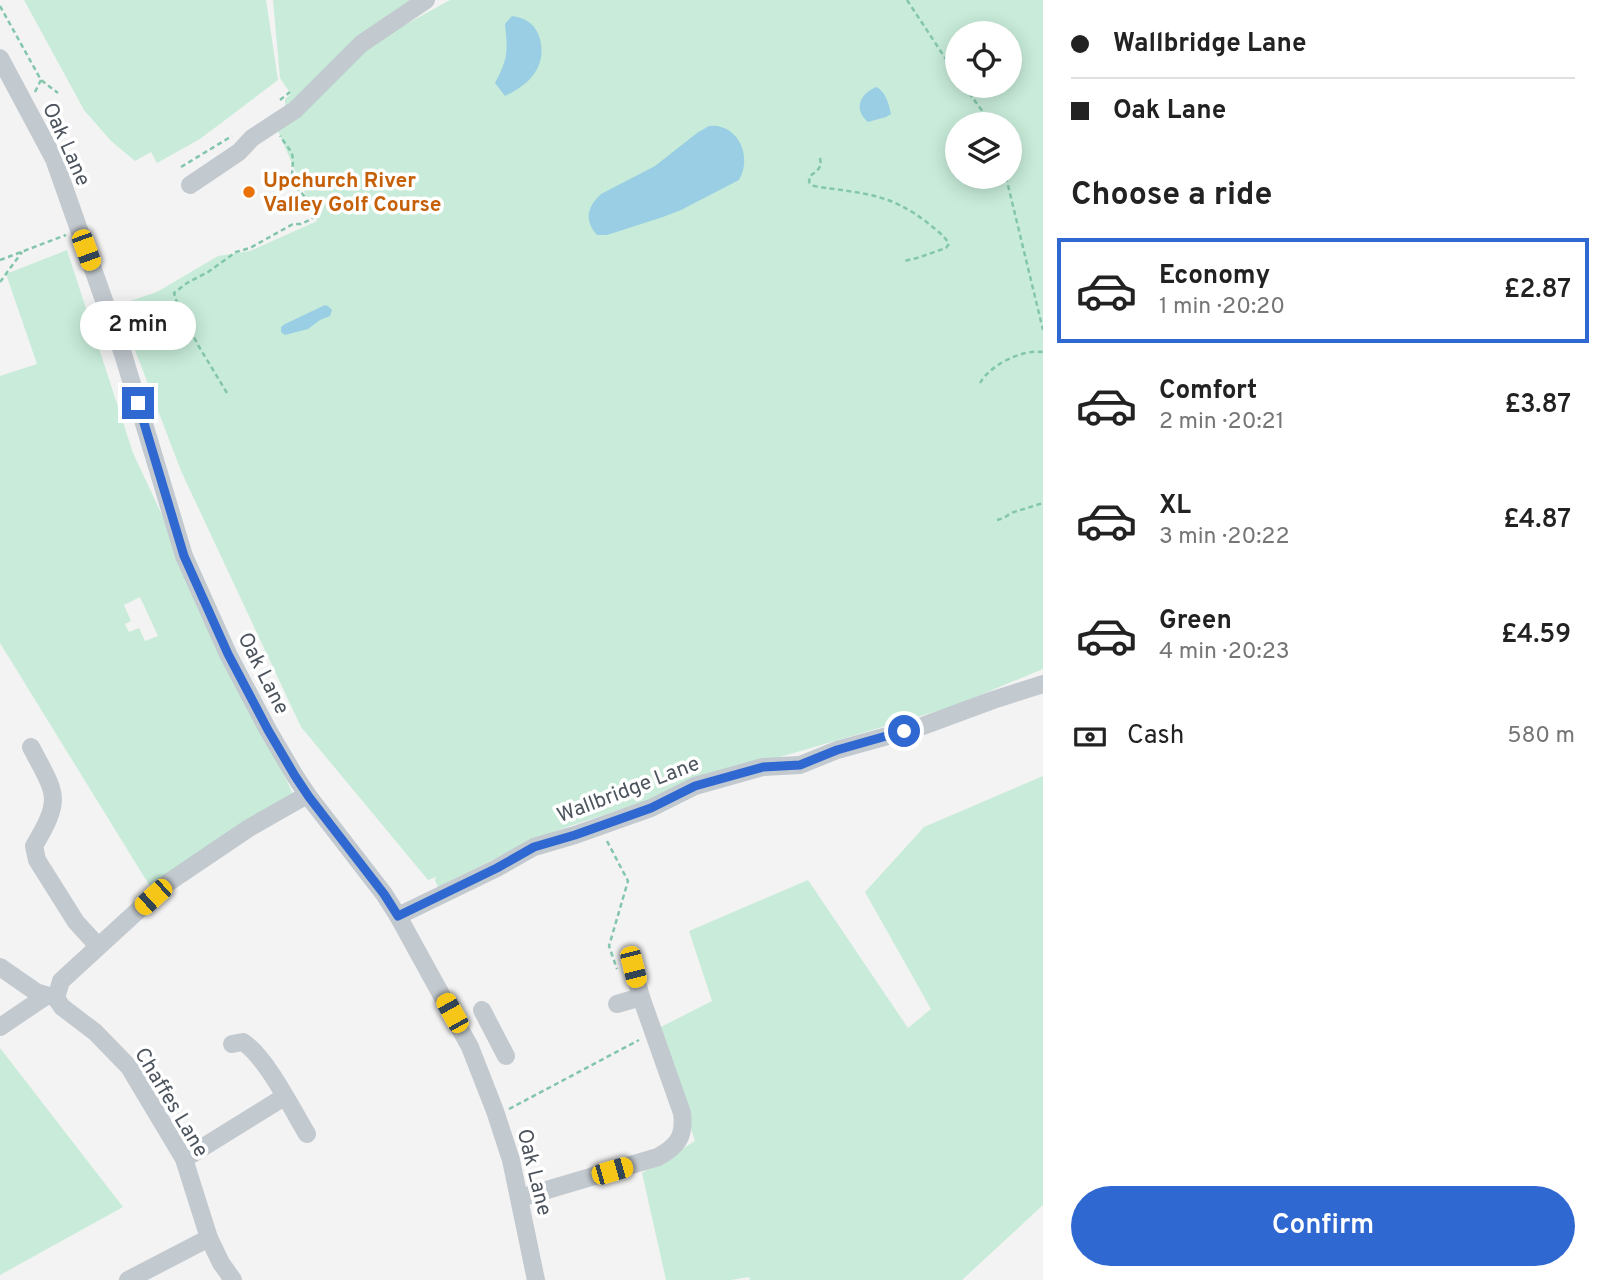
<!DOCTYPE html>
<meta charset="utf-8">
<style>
body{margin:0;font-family:Overpass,sans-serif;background:#f2f2f2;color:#222;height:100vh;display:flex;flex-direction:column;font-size:26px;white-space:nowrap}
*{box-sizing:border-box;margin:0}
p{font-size:23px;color:#767676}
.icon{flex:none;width:38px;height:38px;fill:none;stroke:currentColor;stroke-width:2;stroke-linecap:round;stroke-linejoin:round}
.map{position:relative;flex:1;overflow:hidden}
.sheet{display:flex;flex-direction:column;background:#fff;width:560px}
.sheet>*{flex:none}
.guide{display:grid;align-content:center;height:154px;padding:0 28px;background:#fff}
.buttons{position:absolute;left:945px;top:21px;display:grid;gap:14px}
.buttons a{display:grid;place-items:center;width:77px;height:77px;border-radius:50%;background:#fff;box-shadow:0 4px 18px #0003;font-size:35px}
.end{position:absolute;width:32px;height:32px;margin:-16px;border:9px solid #3068d1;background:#fff;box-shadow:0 0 0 4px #fff}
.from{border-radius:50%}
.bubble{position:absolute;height:49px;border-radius:24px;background:#fff;box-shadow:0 4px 18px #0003;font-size:23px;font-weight:600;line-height:49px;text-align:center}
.car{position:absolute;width:21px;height:42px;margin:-21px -10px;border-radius:9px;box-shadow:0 0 5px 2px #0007;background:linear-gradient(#f5c518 24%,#345 0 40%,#f5c518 0 76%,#345 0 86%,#f5c518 0)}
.guide b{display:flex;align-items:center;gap:24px;height:66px;font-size:26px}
.guide b+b{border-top:2px solid #e0e0e0}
.guide i{width:18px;height:18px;background:#222}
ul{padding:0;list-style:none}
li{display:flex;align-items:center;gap:21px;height:105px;margin:0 14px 10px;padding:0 14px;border:4px solid transparent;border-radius:0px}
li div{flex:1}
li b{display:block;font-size:26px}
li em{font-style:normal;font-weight:600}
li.on{border-color:#3068d1}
li>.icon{width:63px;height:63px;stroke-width:1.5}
h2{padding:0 28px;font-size:32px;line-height:84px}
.pay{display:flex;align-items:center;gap:18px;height:77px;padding:0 28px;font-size:26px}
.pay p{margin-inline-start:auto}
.primary-button{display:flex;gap:14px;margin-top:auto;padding:14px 28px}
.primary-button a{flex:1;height:80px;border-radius:42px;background:#3068d1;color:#fff;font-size:28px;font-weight:600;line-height:80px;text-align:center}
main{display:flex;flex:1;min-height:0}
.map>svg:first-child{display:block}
.green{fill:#c8ecd9;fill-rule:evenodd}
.water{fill:#9acee4}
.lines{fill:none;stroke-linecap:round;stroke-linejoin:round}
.path{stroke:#83c6ab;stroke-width:2.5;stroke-dasharray:5 3.5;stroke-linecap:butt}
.minor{stroke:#c2c9cf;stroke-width:18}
.route{stroke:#3068d1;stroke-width:9}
.food-dot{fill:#e8710a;stroke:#fff;stroke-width:2.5}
.labels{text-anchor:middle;stroke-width:7;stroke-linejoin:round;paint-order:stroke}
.street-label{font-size:21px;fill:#4c545e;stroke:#fff}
.food-label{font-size:21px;font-weight:bold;fill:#c56008;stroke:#fff;text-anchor:start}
</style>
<main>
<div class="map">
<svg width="1043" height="1280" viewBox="0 0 1043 1280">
<rect width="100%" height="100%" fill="#f4f3f3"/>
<g class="green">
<polygon points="24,0 266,0 278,80 200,139 157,163 151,152 135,161 111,141 84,110"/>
<path d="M 273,0 L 420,0 L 392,32 L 450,0 L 1043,0 L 1043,669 L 951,707 L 687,784 L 667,794 L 570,826 L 535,839 L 438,887 L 435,880 L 436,877 L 428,880 L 301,727 L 181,471 L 118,305 L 157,292 L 218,256 L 250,251 L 317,221 L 271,115 L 285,107 L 285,99 L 291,94 L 280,78 ZM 957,33 L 1010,33 L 1010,86 L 957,86 ZM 957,124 L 1010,124 L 1010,177 L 957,177 Z"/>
<path d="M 67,250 L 133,453 L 293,794 L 151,888 L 0,643 L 0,376 L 37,364 L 6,274 ZM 140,597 L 158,636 L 145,641 L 139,628 L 129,632 L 125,624 L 131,621 L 124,605 Z"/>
<polygon points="1043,776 1043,1205 962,1280 750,1280 749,1277 731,1280 666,1280 642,1173 695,1141 657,1029 712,1001 689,931 808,880 908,1028 931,1009 865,892 924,827"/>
<polygon points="0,1048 123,1207 0,1275"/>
</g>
<g class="water">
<path d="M 512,16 C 527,18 536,25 540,39 C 547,67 529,85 505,96 L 495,83 C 508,59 508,51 505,24 Z"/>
<path d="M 876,87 C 886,91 889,105 891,114 L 886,117 L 868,122 C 853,109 860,94 876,87 Z"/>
<path d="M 709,126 C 738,123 753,157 739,180 L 681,210 L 663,217 L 607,235 L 597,235 C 584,220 587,207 601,194 L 655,166 L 697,133 Z"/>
<polygon points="325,305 328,306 332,310 330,316 320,320 308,329 285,335 281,332 281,327 285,324"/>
</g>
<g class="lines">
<g class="path">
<polyline points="907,0 957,76"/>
<polyline points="0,6 41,80 58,93"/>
<polyline points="964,86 983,112 987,124"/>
<polyline points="35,92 41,80"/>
<polyline points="280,100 290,92"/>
<path d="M 820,158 L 821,165 L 817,171 L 810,176 L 809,182 L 814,186 C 862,194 889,192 929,224 C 936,230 944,235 949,244 L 946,248 L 917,258 L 904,261"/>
<polyline points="181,167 232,136"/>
<polyline points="1006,177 1043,330"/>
<polyline points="0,260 66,235"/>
<polyline points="0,282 22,252"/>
<path d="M 980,383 C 990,365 1022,349 1043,352"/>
<polyline points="227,393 198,345 178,306 174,293 187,283 208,272 236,252 250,248 293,224 301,224 312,219 314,215 314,211 307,199 295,186 292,175 293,160 292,153 280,136"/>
<polyline points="997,520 1004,518 1011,513 1043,503"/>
<polyline points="607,841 628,881 609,946 617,969"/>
<polyline points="509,1109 639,1040"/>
</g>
<g class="minor">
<polyline points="0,58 54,159 123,354 184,556 228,654 268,730 295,776 309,797 384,894 398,916 470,1047 495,1111 511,1160 536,1280"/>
<polyline points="190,185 239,152 252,138 295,110 361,44 426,0"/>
<path d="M 31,747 C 56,795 63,797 34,846 L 37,860 L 76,922 L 98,946"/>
<polyline points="398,916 497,868 534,847 575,835 651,808 695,786 763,767 800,765 837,750 920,727 993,700 1043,684"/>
<polyline points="0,967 36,992 56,998"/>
<polyline points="617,1004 641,997"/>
<polyline points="482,1010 506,1056"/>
<polyline points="0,1027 46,996"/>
<path d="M 232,1044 L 243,1042 C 266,1057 292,1109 307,1134"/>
<polyline points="184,1159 284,1097"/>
<path d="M 520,1198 L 658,1157 C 678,1146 685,1136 682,1113 L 641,997 L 633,967"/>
<polyline points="128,1280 209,1238"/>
<polyline points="233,1280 221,1263 209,1238 184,1159 129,1067 95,1032 62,1007 56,998 61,981 169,882 249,828 307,795"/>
</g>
</g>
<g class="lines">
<polyline class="route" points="138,403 184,556 228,654 268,730 295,776 309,797 384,894 398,916 497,868 534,847 575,835 651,808 695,786 763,767 800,765 837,750 904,731"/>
</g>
<circle class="food-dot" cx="249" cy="192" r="7"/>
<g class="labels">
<g class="street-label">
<text transform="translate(67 144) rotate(66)" y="7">Oak Lane</text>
<text transform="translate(264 673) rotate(63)" y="7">Oak Lane</text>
<text transform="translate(628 789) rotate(-21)" y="7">Wallbridge Lane</text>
<text transform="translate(172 1102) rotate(59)" y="7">Chaffes Lane</text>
<text transform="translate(535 1172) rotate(76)" y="7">Oak Lane</text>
</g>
<g class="food-label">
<text x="263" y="187">Upchurch River<tspan x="263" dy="24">Valley Golf Course</tspan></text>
</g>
</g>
</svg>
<div class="buttons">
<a><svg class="icon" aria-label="locate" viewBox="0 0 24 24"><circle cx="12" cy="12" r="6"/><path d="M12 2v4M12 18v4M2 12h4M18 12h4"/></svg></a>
<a><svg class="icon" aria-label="layers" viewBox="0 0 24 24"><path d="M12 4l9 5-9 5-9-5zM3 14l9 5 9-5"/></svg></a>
</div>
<i class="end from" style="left:904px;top:731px"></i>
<i class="end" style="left:138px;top:403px"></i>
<div class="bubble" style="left:80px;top:301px;width:116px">2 min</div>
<i class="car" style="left:86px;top:250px;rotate:160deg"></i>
<i class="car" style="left:153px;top:897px;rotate:228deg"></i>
<i class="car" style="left:633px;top:967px;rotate:166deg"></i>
<i class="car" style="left:452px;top:1013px;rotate:331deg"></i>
<i class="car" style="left:612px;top:1171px;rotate:74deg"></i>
</div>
<section class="sheet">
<div class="guide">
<b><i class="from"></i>Wallbridge Lane</b>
<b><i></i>Oak Lane</b>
</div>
<h2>Choose a ride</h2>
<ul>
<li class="on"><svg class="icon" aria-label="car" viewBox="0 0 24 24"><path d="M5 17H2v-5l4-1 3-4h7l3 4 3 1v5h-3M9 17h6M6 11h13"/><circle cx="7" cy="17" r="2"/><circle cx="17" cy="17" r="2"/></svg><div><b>Economy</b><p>1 min · 20:20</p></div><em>£2.87</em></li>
<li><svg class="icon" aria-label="car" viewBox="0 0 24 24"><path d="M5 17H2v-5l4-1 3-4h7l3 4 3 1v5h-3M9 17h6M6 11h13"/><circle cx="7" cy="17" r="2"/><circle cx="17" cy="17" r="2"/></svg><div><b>Comfort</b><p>2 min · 20:21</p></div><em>£3.87</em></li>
<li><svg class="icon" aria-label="car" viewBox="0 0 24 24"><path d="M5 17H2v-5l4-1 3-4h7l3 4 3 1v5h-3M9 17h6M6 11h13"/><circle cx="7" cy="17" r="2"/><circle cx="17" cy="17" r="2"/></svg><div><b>XL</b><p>3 min · 20:22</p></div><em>£4.87</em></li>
<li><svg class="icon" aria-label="car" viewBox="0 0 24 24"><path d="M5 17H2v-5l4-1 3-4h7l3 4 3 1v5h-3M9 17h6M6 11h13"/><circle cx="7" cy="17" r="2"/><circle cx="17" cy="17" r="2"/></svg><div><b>Green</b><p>4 min · 20:23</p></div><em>£4.59</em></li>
</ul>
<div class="pay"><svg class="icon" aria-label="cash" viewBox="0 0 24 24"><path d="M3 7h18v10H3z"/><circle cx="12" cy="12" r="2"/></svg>Cash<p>580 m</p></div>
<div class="primary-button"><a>Confirm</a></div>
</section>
</main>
